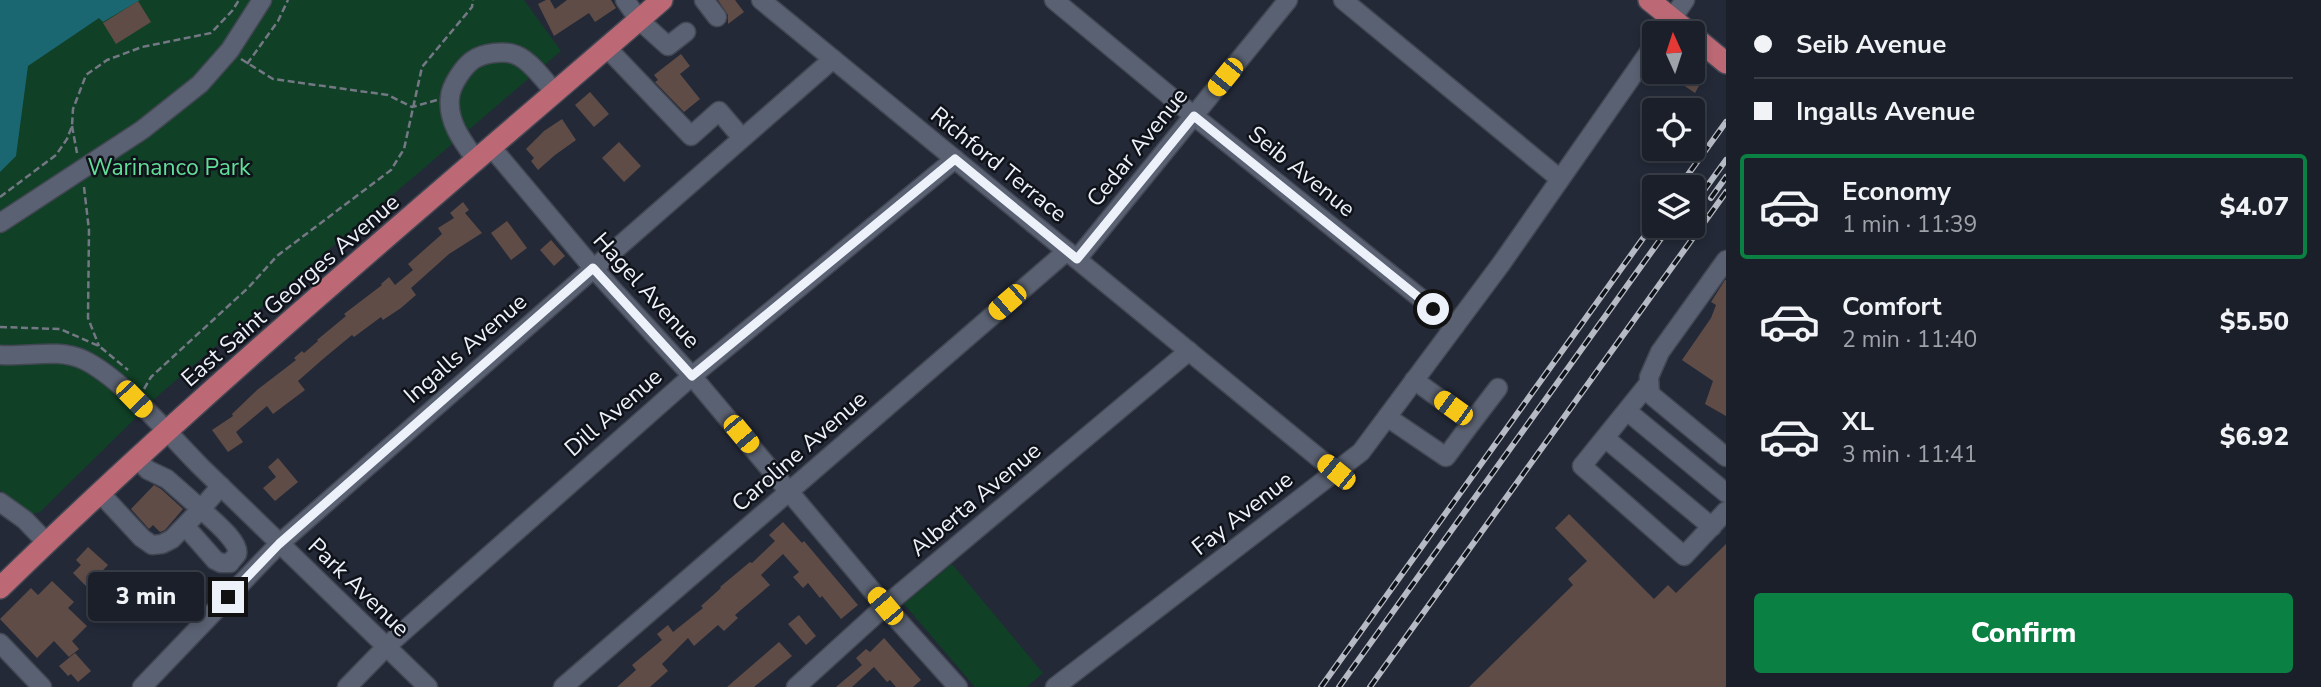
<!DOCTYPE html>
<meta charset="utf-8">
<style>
body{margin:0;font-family:"Nunito Sans",sans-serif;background:#272c35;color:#f1f3f6;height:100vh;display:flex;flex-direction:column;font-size:26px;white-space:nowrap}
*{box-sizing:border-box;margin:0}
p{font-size:23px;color:#9fa2a8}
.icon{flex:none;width:38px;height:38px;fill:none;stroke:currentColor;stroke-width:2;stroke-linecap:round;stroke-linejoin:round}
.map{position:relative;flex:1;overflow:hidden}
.sheet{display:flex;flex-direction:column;background:#1a1f29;width:595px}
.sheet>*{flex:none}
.banner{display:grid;align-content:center;height:154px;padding:0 28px;background:#1a1f29}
.needle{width:46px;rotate:357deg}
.controls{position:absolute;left:1642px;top:21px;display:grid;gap:14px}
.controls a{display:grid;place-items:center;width:63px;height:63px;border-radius:7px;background:#1a1f29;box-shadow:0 4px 10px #0003,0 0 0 2px #383d46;font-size:35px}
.end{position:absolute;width:32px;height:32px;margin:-16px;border:9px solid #ecf1fa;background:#111;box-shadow:0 0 0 4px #111}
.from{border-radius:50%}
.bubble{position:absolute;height:49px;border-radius:7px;background:#1a1f29;box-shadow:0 4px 10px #0003,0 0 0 2px #383d46;font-size:23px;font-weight:800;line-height:49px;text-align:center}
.car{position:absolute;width:21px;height:42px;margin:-21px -10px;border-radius:9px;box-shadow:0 0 5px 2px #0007;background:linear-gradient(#f5c518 24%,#345 0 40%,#f5c518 0 76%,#345 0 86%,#f5c518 0)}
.banner b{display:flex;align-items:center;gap:24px;height:66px;font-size:26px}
.banner b+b{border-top:2px solid #383d46}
.banner i{width:18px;height:18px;background:#f1f3f6}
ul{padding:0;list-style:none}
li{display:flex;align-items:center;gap:21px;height:105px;margin:0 14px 10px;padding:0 14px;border:4px solid transparent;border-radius:7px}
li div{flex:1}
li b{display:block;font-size:26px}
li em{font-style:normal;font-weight:800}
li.selected{border-color:#0b8043}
li>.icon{width:63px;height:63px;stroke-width:1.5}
.button{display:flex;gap:14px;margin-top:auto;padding:14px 28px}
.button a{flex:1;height:80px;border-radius:7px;background:#0b8043;color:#fff;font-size:28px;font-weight:800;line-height:80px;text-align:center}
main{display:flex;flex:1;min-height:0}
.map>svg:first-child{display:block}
.green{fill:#104026}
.water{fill:#1a6671}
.building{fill:#5f4c47}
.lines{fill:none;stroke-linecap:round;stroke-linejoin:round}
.minor-casing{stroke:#424753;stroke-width:21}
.major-casing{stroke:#424753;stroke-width:24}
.path{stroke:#737884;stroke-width:2.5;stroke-dasharray:7 3.5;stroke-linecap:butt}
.minor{stroke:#5a6172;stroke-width:18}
.major{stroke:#bc6875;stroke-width:21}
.rail-casing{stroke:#b5bac5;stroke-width:6}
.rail{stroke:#0f1218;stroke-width:3.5;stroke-dasharray:10;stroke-linecap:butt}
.route{stroke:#ecf1fa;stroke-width:9}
.labels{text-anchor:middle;stroke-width:5;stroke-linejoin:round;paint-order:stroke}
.street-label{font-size:23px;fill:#ecf1fa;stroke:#0f1218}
.park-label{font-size:23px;fill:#61df99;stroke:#0f1218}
</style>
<main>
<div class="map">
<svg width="1726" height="687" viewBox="0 0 1726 687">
<rect width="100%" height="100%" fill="#232937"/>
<g class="green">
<polygon points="0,0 524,0 561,51 160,394 40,512 33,514 0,490"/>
<polygon points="952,564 1043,673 1027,687 975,687 904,604"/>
</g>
<polygon class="water" points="0,0 140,0 103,22 99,18 28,66 16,156 0,172"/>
<g class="building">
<polygon points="546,0 550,0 555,9 567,0 611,0 616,8 595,22 589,13 554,36 538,4"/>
<polygon points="718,0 735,0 744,12 728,24 728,15"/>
<polygon points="138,1 151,22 116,44 103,23"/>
<polygon points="681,54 690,66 680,74 700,99 684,112 655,82 658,80 654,75"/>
<polygon points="1664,72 1691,72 1700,78 1697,81 1700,84 1695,93"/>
<polygon points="590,92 609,114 594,127 575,105"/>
<polygon points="562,119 576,140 555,155 538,170 531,161 534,158 526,149 544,131"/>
<polygon points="619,142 641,166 624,182 602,158"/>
<polygon points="463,202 469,210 465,213 482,233 449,254 411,288 416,295 401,308 383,320 381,317 354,337 352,335 323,359 298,381 305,390 273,414 267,406 236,432 243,442 228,452 212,430 233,416 232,414 257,390 296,360 294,358 302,351 304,353 318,341 317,340 346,316 344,314 382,285 381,284 389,277 395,285 413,270 408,264 442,234 438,228 454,218 450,213"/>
<polygon points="507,221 527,248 511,260 491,233"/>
<polygon points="551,240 565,256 554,266 540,250"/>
<polygon points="1725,280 1726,280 1726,416 1705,404 1713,381 1682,360 1711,318 1716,305 1711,302"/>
<polygon points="278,458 298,482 275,501 263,488 276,477 268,467"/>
<polygon points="154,485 161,489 183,509 165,530 160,532 153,525 149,529 131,509"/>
<polygon points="1569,514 1654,599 1668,585 1676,593 1726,544 1726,687 1469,687 1573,585 1568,579 1587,561 1555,528"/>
<polygon points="783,522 802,543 804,541 858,605 841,619 822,596 820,598 808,583 803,588 793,577 799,572 783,554 761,575 770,585 735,615 738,618 724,631 718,625 694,646 688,638 662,664 668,671 650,687 617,687 636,670 632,665 662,640 657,634 668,625 673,632 703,608 701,606 721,588 720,587 750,562 752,563 775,541 769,535"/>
<polygon points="88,547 108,565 87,587 73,573 81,565 76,560"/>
<polygon points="52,581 74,602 68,608 87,626 72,641 79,649 69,657 54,641 37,658 0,619 31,588 38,595"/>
<polygon points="799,615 816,636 806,645 788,624"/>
<polygon points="884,638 921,680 913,687 896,687 890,680 887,682 874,667 852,687 836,687 862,665 856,658 866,649 870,652"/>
<polygon points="779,642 792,656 754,687 727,687"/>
<polygon points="75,653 91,671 78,682 71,674 68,676 59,666"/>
</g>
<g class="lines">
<g class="minor-casing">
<g id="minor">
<polyline points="625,0 639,20 668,46 686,32"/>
<polyline points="704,0 717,17"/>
<polyline points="761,0 1336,472"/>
<polyline points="1054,0 1194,116 1455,326"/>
<polyline points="1343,0 1560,179"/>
<polyline points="1662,33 1685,0"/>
<polyline points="607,48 691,136 719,111 742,138"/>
<polyline points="492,148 593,268 692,376 885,606 958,687"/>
<path d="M 477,161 C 463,142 447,122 450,97 C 451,85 464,66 473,60 C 483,53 505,50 516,55 C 530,60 546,82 555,93"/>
<polyline points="0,223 142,130 200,84 230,50 262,0"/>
<polyline points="1077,259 1288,0"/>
<polyline points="1726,260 1660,352 1649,377 1650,394 1726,457"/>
<path d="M 0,355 C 28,357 58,348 84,360 C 123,379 170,436 202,468 C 277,541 352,614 428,687"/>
<polyline points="1414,380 1472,422 1498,388"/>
<polyline points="1649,383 1582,466 1684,556 1726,511"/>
<polyline points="1627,411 1726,493"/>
<polyline points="1387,417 1446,457 1472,422"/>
<polyline points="1605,438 1712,527"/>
<polyline points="138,460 148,470 167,479 201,509 221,486"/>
<path d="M 101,494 L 142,538 L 152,545 L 162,544 L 172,539 L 201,509 C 209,517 241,542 237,554 C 236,556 231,561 230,563 L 221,563 L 215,560 L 185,526"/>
<polyline points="0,502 25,520 47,543"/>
<polyline points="0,643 42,687"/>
<polyline points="142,687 279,544 833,59"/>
<polyline points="347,687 388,645 692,376 955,159"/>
<polyline points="563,687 1067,251"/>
<polyline points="796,687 885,606 1189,351"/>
<polyline points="1055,687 1361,452 1501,264 1654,45"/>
</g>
</g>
<g class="major-casing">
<g id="major">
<polyline points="1649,0 1690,33"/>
<polyline points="1692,35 1726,63"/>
<path d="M 0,588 C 211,382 439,193 662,0"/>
</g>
</g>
<g class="path">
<polyline points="241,59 273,79 388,95 412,107 437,100"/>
<polyline points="247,64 278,21 288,0"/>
<polyline points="72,126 77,153"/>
<polyline points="84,187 89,230 88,318 99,346"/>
<polyline points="0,197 56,155 67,139 72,126 73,109 86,75 107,60 142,47 211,33 232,11 239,0"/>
<polyline points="0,327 60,329 99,346 128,370"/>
<polyline points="144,389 151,377 249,287 277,256 391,170 404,149 422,67 472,7 473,0"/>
</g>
<use href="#minor" class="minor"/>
<use href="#major" class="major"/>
<g class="rail-casing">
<g id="rail">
<polyline points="1679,187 1726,122"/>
<polyline points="1711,198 1726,177"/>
<polyline points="1692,207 1726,160"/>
<polyline points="1321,687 1654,223"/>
<polyline points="1339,687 1670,226"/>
<polyline points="1370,687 1726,192"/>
</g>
</g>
<use href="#rail" class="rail"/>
</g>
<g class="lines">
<polyline class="route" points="228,597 279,544 593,268 692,376 955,159 1077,259 1194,116 1433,309"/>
</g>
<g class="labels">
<g class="street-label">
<text transform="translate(1137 147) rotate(-51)" y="8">Cedar Avenue</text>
<text transform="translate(999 164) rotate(39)" y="8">Richford Terrace</text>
<text transform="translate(1302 171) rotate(39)" y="8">Seib Avenue</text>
<text transform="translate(290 290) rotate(-41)" y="8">East Saint Georges Avenue</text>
<text transform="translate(647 290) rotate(48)" y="8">Hagel Avenue</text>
<text transform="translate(465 348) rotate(-41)" y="8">Ingalls Avenue</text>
<text transform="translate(613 412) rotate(-41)" y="8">Dill Avenue</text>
<text transform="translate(799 451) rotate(-41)" y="8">Caroline Avenue</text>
<text transform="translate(975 499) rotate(-40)" y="8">Alberta Avenue</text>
<text transform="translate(1242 513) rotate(-38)" y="8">Fay Avenue</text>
<text transform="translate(359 587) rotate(44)" y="8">Park Avenue</text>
</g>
<g class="park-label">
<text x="169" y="175">Warinanco Park</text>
</g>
</g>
</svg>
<div class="controls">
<a><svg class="needle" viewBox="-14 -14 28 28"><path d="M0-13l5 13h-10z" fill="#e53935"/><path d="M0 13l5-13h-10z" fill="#9fa2a8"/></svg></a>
<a><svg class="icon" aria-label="locate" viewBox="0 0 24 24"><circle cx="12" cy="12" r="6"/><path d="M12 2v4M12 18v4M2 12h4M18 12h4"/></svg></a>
<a><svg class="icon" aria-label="layers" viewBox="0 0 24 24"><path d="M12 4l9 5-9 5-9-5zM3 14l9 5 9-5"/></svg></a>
</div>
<i class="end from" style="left:1433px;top:309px"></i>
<i class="end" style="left:228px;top:597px"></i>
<div class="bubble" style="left:88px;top:572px;width:116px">3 min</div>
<i class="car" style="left:1225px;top:77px;rotate:219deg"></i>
<i class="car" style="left:1007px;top:302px;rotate:229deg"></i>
<i class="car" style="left:134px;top:399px;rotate:136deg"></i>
<i class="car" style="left:1453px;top:408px;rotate:306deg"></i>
<i class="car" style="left:741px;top:434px;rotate:140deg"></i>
<i class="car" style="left:1336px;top:472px;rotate:309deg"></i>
<i class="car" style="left:885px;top:606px;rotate:320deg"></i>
</div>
<section class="sheet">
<div class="banner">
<b><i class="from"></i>Seib Avenue</b>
<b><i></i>Ingalls Avenue</b>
</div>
<ul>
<li class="selected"><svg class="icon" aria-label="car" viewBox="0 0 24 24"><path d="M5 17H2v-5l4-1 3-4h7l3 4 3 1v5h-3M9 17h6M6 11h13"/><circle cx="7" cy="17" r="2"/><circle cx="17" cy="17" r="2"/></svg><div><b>Economy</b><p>1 min · 11:39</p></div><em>$4.07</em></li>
<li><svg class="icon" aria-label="car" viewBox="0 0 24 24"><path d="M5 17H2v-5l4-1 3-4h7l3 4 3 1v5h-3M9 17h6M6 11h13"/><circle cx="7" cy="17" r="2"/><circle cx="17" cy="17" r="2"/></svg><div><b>Comfort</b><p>2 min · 11:40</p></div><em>$5.50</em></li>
<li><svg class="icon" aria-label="car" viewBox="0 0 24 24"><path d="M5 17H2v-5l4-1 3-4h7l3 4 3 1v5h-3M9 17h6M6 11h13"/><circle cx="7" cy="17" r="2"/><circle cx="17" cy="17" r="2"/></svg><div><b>XL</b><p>3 min · 11:41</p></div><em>$6.92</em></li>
</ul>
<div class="button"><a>Confirm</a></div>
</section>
</main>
